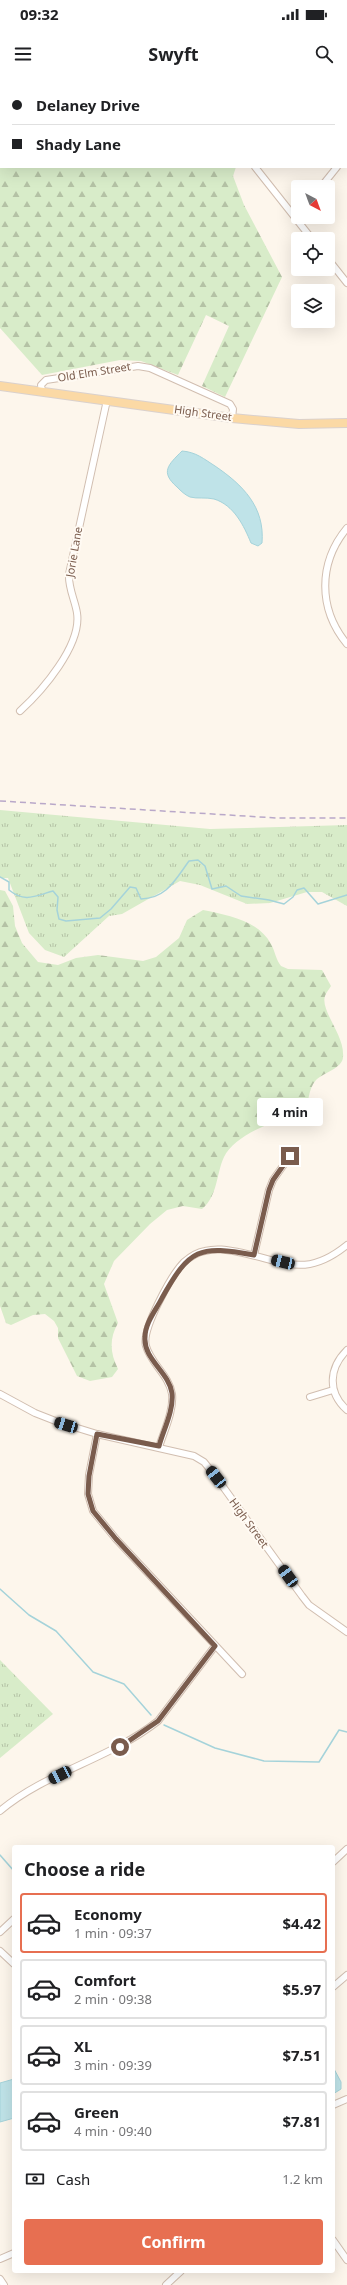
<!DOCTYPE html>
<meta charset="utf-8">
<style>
body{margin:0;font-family:"Noto Sans",sans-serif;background:#f6f6f6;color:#202124;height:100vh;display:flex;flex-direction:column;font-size:15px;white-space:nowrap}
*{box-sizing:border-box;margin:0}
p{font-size:13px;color:#757577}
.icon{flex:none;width:22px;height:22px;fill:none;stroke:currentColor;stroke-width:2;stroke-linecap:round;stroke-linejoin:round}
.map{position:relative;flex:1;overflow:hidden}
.drawer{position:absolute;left:12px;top:1765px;width:323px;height:428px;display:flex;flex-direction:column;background:#fff;border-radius:4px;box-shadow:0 4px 16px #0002}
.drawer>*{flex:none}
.guide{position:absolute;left:0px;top:0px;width:347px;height:88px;box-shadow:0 4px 16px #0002;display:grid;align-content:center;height:88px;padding:0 12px;background:#fff}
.needle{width:26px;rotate:139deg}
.controls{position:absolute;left:291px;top:100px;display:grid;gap:8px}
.controls a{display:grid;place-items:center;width:44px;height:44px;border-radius:4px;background:#fff;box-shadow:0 4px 16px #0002;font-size:20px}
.end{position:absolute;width:18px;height:18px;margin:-9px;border:5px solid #7a5c4d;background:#fff;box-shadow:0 0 0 2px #fff}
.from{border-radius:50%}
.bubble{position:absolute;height:28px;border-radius:4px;background:#fff;box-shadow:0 4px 16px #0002;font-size:13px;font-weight:700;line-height:28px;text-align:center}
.car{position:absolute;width:12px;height:24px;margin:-12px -6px;border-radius:5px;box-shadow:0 0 3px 1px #0007;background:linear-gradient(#222 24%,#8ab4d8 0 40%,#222 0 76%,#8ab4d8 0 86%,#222 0)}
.guide b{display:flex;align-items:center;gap:14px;height:38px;font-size:15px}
.guide b+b{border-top:1px solid #e0e0e0}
.guide i{width:10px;height:10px;background:#202124}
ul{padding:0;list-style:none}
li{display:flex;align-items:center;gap:12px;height:60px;margin:0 8px 6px;padding:0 4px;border:2px solid #e0e0e0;border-radius:4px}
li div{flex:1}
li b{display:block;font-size:15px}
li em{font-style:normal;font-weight:700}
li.current{border-color:#e76f51}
li>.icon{width:36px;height:36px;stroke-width:1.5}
h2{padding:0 12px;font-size:18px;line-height:48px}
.pay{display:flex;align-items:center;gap:10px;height:44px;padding:0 12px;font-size:15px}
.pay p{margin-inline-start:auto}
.button{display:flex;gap:8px;margin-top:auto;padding:8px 12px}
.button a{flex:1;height:46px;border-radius:4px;background:#e76f51;color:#fff;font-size:16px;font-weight:700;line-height:46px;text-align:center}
.status{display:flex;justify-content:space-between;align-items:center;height:28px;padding:0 20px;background:#fff;direction:ltr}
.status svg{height:11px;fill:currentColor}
header{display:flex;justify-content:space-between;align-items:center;height:52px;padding:0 12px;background:#fff;font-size:18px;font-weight:700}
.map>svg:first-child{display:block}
.forest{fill:url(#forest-firs)}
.park{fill:url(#park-tufts)}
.water{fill:#bfe3e8;stroke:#a5d3da}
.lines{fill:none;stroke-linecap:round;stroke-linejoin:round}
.stream{stroke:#a5d3da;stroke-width:1.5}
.minor-casing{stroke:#d1beb0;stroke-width:8}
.major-casing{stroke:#dad1cd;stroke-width:10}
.minor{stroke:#fff;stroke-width:6}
.major{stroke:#fbd9a5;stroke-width:8}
.rail{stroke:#b9a8c9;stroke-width:1.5;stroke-dasharray:6 4;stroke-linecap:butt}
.route{stroke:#7a5c4d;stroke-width:5}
.labels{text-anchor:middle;stroke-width:4;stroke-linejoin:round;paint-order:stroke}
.street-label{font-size:11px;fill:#7a5c4d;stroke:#fffaf3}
</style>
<div class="status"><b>09:32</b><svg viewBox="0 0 49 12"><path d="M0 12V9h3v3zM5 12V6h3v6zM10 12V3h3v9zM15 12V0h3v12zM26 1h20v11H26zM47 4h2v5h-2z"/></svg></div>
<header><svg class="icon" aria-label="menu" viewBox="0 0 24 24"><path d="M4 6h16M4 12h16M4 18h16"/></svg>Swyft<svg class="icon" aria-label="search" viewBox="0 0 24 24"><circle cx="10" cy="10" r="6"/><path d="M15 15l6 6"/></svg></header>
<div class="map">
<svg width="347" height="2205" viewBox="0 0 347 2205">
<defs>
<pattern id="forest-firs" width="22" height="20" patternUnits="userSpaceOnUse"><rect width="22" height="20" fill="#d8ecc9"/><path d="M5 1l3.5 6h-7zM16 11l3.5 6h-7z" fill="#b4c2a5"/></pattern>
<pattern id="park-tufts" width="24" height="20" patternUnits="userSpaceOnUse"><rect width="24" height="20" fill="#d8ecc9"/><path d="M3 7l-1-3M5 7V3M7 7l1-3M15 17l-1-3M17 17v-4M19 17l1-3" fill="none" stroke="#b4c2a5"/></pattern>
</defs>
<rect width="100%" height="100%" fill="#fdf6ec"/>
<g class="forest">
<polygon points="0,0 168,1 1,1 1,87 236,87 233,96 244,125 282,197 225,317 202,306 229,246 206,235 178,295 141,281 120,280 42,295 0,248"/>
<path d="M 0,810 L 5,811 L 13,826 L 15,846 L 22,863 L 38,882 L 58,885 L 76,878 L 98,875 L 143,881 L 156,877 L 179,858 L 187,840 L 203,830 C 227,835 258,840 271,864 C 275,871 276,880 281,886 L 288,889 L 322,890 L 331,906 C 329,909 326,913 325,916 C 320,931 345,955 343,977 C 343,988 323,993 316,1000 C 307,1010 310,1024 303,1034 C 280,1038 235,1054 224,1077 C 216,1094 218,1116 202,1129 L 183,1126 L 167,1130 L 150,1144 L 114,1181 L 104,1204 L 118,1243 C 109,1259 110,1273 118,1289 L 112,1297 L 90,1301 L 77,1296 L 58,1258 L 58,1248 L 54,1241 L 45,1234 L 33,1235 L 11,1245 L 6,1243 L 0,1226 Z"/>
</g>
<g class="park">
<polygon points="0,730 210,749 347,745 347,826 322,812 307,812 270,823 247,824 200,805 180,801 122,834 109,836 64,877 45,870 29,853 8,798 0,798"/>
<polygon points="0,1580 53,1634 0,1678"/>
</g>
<g class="water">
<path d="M 182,371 C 196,372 204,379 215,386 C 243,405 265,427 262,463 L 258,466 L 251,463 C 244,446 234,425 214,419 C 206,417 197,419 190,417 C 185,415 181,411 177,407 C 160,392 168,385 182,371 Z"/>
<polygon points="333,1987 341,2002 341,2009 333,2014"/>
<polygon points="14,1999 14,2038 0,2042 0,2003"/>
</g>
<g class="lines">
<g class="stream">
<path d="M 0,797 L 9,802 L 9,810 C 25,823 35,816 53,811 L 58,817 L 57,830 L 59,839 L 66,841 L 100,838 L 111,829 L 130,807 L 136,808 L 141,819 C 167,818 175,800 189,781 L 198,780 L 205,786 L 212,809 L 226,806 L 241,816 L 269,820 L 284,824 L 293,817 L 297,810 L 304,808 L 318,824 L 347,815"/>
<polyline points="0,1509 29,1535 56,1551 93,1592 124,1604 151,1635"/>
<polyline points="164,1645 215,1668 264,1681 319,1682 339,1650 347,1652"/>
<polyline points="0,1775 14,1791"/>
</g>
<g class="minor-casing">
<g id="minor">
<polyline points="176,0 177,1"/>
<polyline points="329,0 330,1"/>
<polyline points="346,13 347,14"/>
<polyline points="346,76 347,74"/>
<polyline points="255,87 312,159"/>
<polyline points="321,107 337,87"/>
<polyline points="328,179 347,203"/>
<polyline points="42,311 41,305 46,300 138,286 150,288 230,324 233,329 232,338"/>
<path d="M 347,448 C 318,483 318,529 347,564"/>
<path d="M 20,631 C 42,611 82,565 77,533 C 75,520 68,508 69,494 L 107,320"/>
<polyline points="254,1175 269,1110 273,1100 290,1076"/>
<path d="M 347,1270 C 329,1288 327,1312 347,1330"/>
<polyline points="0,1314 35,1333 58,1342 97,1354 194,1376 204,1382 216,1397 302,1516 309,1525 347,1552"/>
<polyline points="310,1317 333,1310"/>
<polyline points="97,1354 89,1395 88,1414 93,1431 116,1459 242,1594"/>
<path d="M 159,1367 C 164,1351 174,1330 172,1314 C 169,1295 151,1284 146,1266 C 141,1250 172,1194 184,1182 C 190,1177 198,1172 205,1171 C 217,1168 227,1170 238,1172 C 285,1181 305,1199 347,1165"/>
<path d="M 0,1731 C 46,1692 110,1679 158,1641 L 215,1566"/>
<polyline points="333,1782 347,1769"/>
<polyline points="0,1852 14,1839"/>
<polyline points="0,1871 14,1884"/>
<polyline points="333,1907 347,1895"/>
<polyline points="333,2025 347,2019"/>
<polyline points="333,2160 347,2180"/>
<polyline points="0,2179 14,2173"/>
<polyline points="0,2199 4,2205"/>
<polyline points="166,2205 181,2191"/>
</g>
</g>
<g class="major-casing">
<polyline id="major" points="0,306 232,338 299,344 347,343"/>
</g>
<use href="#minor" class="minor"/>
<use href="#major" class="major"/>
<polyline class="rail" points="0,721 277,738 347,738"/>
</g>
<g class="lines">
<path class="route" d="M 120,1667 L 158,1641 L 215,1566 L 116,1459 L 93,1431 L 88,1414 L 89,1396 L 97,1354 L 159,1366 C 163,1351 174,1330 172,1313 C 169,1292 143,1279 145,1257 C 145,1243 156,1230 162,1218 C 190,1168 199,1165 254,1175 L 269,1110 L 273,1100 L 290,1076"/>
</g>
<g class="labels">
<g class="street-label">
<text transform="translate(94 292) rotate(-9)" y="4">Old Elm Street</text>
<text transform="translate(203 333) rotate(8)" y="4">High Street</text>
<text transform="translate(74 472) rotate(-80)" y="4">Jorie Lane</text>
<text transform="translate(249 1443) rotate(54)" y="4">High Street</text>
</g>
</g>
</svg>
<div class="controls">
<a><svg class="needle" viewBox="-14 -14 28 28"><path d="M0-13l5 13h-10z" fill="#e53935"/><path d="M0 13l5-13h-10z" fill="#757577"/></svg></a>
<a><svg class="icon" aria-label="locate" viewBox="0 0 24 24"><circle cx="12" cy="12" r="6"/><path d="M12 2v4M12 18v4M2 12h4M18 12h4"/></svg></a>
<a><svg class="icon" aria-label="layers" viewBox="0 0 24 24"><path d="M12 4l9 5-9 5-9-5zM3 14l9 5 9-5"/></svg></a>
</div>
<i class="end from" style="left:120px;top:1667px"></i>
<i class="end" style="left:290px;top:1076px"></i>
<div class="bubble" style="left:257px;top:1018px;width:66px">4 min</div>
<i class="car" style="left:283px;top:1182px;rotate:283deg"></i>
<i class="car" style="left:66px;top:1345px;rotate:287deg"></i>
<i class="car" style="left:216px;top:1397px;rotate:322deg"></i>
<i class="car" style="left:288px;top:1496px;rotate:324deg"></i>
<i class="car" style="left:60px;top:1695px;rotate:244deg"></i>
<div class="guide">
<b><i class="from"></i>Delaney Drive</b>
<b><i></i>Shady Lane</b>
</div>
<section class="drawer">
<h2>Choose a ride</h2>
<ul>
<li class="current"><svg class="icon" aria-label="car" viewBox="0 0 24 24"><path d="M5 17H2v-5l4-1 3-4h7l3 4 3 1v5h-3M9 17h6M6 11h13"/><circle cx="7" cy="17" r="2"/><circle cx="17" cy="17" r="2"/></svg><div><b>Economy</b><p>1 min · 09:37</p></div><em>$4.42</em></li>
<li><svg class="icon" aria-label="car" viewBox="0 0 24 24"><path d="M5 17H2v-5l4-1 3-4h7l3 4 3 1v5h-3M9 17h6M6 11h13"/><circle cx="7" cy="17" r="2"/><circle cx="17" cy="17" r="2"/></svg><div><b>Comfort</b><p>2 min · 09:38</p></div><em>$5.97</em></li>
<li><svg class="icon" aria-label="car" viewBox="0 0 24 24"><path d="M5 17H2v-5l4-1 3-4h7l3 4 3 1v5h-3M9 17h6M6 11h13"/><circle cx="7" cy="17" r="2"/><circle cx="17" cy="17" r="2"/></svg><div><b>XL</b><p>3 min · 09:39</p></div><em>$7.51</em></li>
<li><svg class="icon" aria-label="car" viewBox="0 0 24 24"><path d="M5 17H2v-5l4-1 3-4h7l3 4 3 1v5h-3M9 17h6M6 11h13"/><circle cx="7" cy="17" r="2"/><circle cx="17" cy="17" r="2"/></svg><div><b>Green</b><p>4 min · 09:40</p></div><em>$7.81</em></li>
</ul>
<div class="pay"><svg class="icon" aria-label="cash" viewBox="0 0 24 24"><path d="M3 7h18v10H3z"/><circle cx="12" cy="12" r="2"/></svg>Cash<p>1.2 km</p></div>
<div class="button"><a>Confirm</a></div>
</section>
</div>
